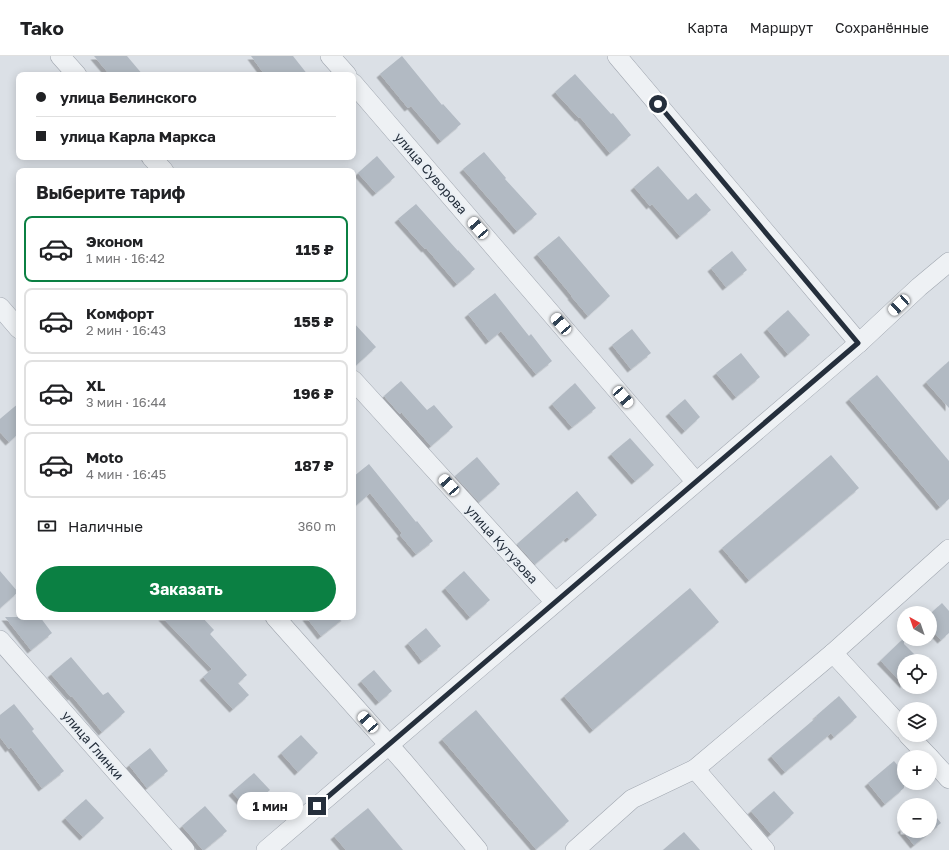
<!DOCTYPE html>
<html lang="ru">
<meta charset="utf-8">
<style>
body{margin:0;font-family:"Golos Text",sans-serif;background:#f6f6f6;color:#202124;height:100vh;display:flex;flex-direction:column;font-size:15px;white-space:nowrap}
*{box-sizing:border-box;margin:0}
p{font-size:13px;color:#757577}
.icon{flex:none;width:22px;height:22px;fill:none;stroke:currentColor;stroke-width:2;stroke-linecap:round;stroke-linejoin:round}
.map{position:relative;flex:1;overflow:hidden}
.drawer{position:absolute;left:16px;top:112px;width:340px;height:452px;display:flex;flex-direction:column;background:#fff;border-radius:8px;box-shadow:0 2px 10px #0003}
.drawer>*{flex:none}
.banner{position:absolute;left:16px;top:16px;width:340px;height:88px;border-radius:8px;box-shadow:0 2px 10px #0003;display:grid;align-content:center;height:88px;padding:0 20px;background:#fff}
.needle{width:26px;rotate:320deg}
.fabs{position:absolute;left:897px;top:550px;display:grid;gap:8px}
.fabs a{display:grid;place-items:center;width:40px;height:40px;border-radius:50%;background:#fff;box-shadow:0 2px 10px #0003;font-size:20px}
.end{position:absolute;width:18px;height:18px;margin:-9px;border:5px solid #252f3c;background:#fff;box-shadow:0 0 0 2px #fff}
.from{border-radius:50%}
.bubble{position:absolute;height:28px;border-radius:14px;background:#fff;box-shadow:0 2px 10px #0003;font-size:13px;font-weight:700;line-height:28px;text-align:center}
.car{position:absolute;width:12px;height:24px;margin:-12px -6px;border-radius:5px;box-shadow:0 0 3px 1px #0007;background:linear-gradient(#fff 24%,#345 0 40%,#fff 0 76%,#345 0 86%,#fff 0)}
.banner b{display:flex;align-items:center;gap:14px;height:38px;font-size:15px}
.banner b+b{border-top:1px solid #e0e0e0}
.banner i{width:10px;height:10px;background:#202124}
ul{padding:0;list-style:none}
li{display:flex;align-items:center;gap:12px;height:66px;margin:0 8px 6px;padding:0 12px;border:2px solid #e0e0e0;border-radius:8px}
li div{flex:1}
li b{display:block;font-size:15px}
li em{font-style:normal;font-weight:700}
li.on{border-color:#0b8043}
li>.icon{width:36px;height:36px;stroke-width:1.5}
h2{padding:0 20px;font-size:18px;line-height:48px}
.pay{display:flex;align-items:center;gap:10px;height:44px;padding:0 20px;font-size:15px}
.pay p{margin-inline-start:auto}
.primary-button{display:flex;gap:8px;margin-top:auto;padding:8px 20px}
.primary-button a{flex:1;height:46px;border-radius:24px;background:#0b8043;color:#fff;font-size:16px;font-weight:700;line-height:46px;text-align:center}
header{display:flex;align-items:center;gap:24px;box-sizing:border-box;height:56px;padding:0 20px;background:#fff;border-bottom:1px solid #e0e0e0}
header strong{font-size:19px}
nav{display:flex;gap:22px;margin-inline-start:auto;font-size:14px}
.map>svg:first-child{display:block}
.building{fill:#b2bac3;filter:url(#shadow)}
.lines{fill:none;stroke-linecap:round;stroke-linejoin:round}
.street-casing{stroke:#a1a7b0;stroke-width:20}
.street{stroke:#eef1f4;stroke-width:19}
.route{stroke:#252f3c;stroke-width:5}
.labels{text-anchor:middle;stroke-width:4;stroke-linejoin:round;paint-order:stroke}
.street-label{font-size:13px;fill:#252f3c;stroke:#eaeff4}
</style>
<header>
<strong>Tako</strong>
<nav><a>Карта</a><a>Маршрут</a><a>Сохранённые</a></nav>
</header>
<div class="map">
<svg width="949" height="794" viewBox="0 0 949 794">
<defs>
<filter id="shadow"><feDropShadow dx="-3.5" dy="3.5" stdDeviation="0" flood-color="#0004"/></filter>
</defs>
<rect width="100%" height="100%" fill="#dbe0e6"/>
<g class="building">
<polygon points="94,0 127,0 143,19 110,19"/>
<polygon points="251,0 293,0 308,19 265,19"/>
<polygon points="402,0 442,49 443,48 461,68 441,85 411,50 408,52 380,18"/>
<polygon points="575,18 611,58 613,57 631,79 610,97 580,61 579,62 555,36"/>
<polygon points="484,96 506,122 505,123 537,158 517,175 463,113"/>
<polygon points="377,100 395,121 376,137 358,117"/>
<polygon points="658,110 688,144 696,137 711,154 680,180 652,148 650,150 634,131"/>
<polygon points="416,148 458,195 458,194 475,213 457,228 426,192 425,193 398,163"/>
<polygon points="559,180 610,240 588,260 571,240 572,240 537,198"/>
<polygon points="732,195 747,214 726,231 711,212"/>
<polygon points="495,237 529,280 531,278 552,305 536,318 501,275 489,285 468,258"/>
<polygon points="788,254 810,279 788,298 767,273"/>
<polygon points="353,266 376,291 353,312"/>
<polygon points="632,273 651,297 631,313 612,289"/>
<polygon points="741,297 760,321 736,341 716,317"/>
<polygon points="949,305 949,352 926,326"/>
<polygon points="877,319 949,405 949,443 940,451 849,343"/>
<polygon points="401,325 427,354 434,349 453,371 431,390 401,356 400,358 384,340"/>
<polygon points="575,327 596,352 572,371 552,348"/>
<polygon points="685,343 700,361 685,375 669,357"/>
<polygon points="19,347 19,377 9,386 0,376 0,363"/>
<polygon points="630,382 654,409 635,425 611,398"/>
<polygon points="831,399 859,432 749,524 722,492"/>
<polygon points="477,401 500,428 479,446 455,420"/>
<polygon points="369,408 416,466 417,465 433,485 416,498 400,479 402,477 370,437 353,452 353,421"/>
<polygon points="577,435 597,459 569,483 567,481 535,508 517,488"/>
<polygon points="0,515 18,536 0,552"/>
<polygon points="464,515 490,544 470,561 445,532"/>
<polygon points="690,532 719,566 593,674 564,640"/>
<polygon points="942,547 949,555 949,577 941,584 930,572 930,558"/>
<polygon points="5,561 40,561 52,577 31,594"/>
<polygon points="162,561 202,561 214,574 210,578 247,619 238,627 249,639 233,653 203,621 212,613"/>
<polygon points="306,561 345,561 321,580"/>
<polygon points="426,572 441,590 422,605 408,587"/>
<polygon points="904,582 904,588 921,605 904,605 904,629 881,605 880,605"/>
<polygon points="71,601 103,639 108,636 125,656 102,676 72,640 71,641 51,618"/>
<polygon points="374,614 392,635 379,646 361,625"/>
<polygon points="839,640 857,661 834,681 831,677 785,716 771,700 817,661 816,660"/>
<polygon points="14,648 34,673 32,675 64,715 42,732 11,691 9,693 0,681 0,659"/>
<polygon points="476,654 569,765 536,793 442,683"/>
<polygon points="301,679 318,697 298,716 281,697"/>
<polygon points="150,692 168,715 147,732 129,709"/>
<polygon points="894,705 904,717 904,732 885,748 868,727"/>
<polygon points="254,717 270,734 248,753 232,736"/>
<polygon points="774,735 794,757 771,778 751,755"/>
<polygon points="86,743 104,762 83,781 65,762"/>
<polygon points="205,750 227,775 204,794 203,794 182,770"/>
<polygon points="368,752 403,794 346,794 334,780"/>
<polygon points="930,753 941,767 914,789 901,773 904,771 904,775 930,775"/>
<polygon points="684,776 700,794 663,794"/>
</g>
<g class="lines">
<g class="street-casing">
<g id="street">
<polyline points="60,0 77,19"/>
<polyline points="330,0 347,19"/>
<polyline points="617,0 859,287"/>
<polyline points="353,27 696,426"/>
<polyline points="151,101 164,115"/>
<polyline points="0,251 19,273"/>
<polyline points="353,324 555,546"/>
<polyline points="275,561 404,706 478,794"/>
<polyline points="0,584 185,794"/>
<polyline points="833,597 904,674"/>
<polyline points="908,679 929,701"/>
<polyline points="930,702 949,723"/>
<polyline points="695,713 765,794"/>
<polyline points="266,794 859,287 919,231 949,206"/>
<polyline points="575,794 632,743 695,713 833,597 949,493"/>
</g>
</g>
<use href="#street" class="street"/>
</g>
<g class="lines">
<polyline class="route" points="317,750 858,287 658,48"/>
</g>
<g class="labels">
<g class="street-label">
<text transform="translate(431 117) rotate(49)" y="5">улица Суворова</text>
<text transform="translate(502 488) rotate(48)" y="5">улица Кутузова</text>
<text transform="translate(93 689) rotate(49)" y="5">улица Глинки</text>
</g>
</g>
</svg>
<div class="fabs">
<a><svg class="needle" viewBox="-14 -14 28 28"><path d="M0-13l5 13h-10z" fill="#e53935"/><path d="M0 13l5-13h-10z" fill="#757577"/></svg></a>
<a><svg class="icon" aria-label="locate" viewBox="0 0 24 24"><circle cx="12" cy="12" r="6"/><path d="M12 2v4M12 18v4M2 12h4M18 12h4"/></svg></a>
<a><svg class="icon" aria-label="layers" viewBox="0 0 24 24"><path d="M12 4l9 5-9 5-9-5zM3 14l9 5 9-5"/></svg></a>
<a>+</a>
<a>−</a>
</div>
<i class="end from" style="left:658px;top:48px"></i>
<i class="end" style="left:317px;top:750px"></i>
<div class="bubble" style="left:237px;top:736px;width:66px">1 мин</div>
<i class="car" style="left:478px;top:172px;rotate:319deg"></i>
<i class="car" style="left:899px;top:249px;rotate:227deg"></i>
<i class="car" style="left:561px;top:268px;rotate:319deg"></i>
<i class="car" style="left:623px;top:341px;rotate:139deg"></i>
<i class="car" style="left:449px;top:429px;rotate:318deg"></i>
<i class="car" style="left:368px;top:666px;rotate:318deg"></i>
<div class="banner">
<b><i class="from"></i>улица Белинского</b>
<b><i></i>улица Карла Маркса</b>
</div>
<section class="drawer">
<h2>Выберите тариф</h2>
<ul>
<li class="on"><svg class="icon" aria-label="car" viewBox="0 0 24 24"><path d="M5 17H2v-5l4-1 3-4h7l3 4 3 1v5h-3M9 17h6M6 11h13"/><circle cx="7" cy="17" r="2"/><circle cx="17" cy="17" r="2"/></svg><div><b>Эконом</b><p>1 мин · 16:42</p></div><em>115 ₽</em></li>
<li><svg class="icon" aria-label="car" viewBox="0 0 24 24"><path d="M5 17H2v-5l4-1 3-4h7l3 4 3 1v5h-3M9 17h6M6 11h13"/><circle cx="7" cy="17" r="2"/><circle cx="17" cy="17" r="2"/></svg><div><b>Комфорт</b><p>2 мин · 16:43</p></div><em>155 ₽</em></li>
<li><svg class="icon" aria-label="car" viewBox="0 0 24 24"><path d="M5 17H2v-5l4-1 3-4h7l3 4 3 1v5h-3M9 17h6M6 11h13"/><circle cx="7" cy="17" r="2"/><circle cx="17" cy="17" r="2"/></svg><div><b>XL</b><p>3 мин · 16:44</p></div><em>196 ₽</em></li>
<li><svg class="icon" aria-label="car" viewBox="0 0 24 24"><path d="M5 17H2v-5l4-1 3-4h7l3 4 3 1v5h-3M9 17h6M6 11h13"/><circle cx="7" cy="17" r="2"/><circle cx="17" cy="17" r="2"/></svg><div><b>Moto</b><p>4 мин · 16:45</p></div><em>187 ₽</em></li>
</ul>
<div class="pay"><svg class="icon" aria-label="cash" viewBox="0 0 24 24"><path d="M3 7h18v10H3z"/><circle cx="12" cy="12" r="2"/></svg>Наличные<p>360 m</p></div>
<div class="primary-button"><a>Заказать</a></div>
</section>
</div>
